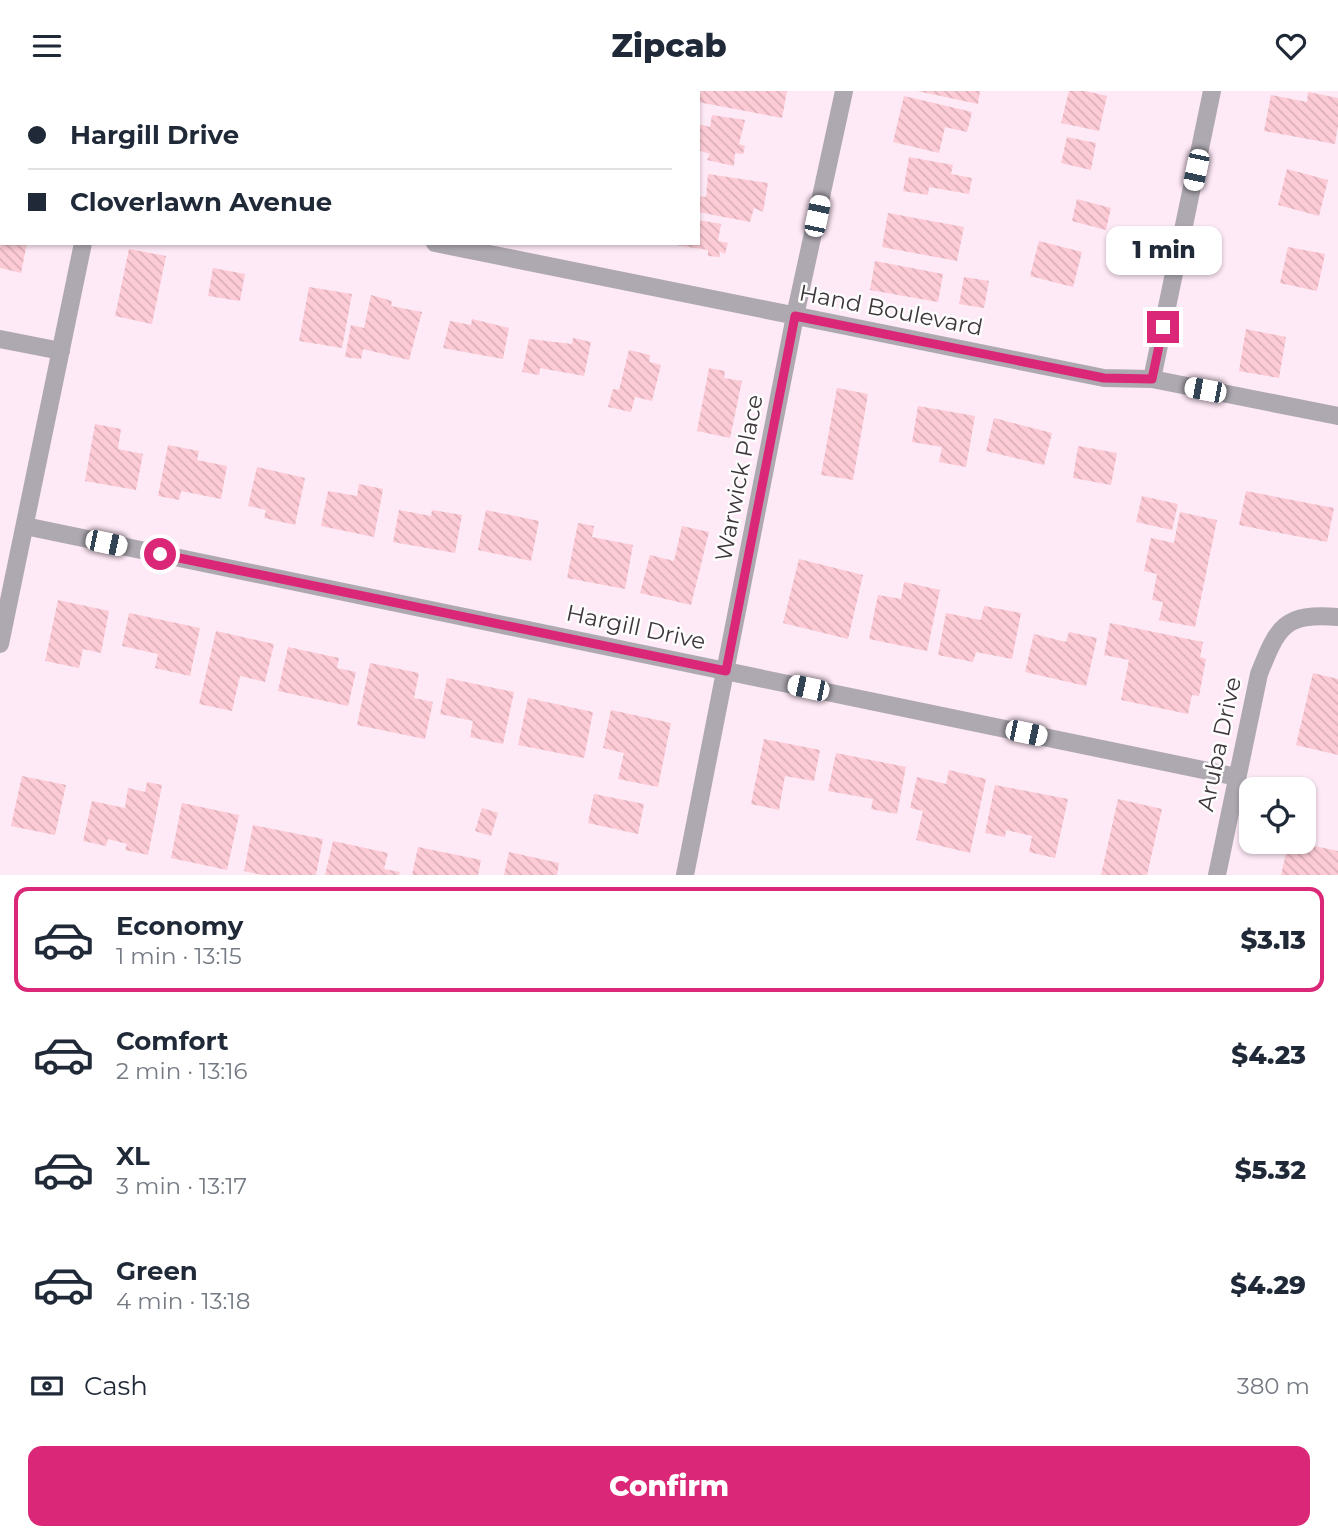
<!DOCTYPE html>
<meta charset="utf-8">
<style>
body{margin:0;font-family:Montserrat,sans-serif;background:#f6f6f7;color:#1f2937;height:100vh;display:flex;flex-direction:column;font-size:26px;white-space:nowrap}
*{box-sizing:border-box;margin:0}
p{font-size:23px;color:#747a83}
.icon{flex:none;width:38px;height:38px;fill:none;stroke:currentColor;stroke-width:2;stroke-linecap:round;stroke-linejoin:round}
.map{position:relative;height:784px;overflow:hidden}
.panel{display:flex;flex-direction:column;background:#fff;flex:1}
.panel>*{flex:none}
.banner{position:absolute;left:0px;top:0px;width:700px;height:154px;box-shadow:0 2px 5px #0004;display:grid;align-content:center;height:154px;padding:0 28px;background:#fff}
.fabs{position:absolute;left:1239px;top:686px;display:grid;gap:14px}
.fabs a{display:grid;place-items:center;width:77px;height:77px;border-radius:14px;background:#fff;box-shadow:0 2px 5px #0004;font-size:35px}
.end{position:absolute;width:32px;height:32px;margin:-16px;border:9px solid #db2777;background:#fff;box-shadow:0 0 0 4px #fff}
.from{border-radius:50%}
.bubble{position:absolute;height:49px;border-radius:14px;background:#fff;box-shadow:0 2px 5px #0004;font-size:23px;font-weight:800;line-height:49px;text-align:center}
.car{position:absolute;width:21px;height:42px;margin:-21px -10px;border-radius:9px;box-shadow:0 0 5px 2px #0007;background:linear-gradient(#fff 24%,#345 0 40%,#fff 0 76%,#345 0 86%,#fff 0)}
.banner b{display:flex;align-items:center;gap:24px;height:66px;font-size:26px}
.banner b+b{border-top:2px solid #e0e1e3}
.banner i{width:18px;height:18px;background:#1f2937}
ul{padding:12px 0 0;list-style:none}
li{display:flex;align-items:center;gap:21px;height:105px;margin:0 14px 10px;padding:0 14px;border:4px solid transparent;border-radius:14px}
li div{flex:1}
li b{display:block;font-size:26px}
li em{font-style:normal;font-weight:800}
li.selected{border-color:#db2777}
li>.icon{width:63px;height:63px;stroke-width:1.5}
.pay{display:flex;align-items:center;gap:18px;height:77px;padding:0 28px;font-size:26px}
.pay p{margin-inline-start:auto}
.action{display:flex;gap:14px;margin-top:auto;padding:14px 28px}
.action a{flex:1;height:80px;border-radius:14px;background:#db2777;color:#fff;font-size:28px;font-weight:800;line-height:80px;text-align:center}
header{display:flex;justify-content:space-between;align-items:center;height:91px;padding:0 28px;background:#fff;font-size:32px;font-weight:800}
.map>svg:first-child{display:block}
.building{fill:url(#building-back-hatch)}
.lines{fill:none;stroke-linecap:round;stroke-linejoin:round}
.minor{stroke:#aea9b1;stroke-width:18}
.route{stroke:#db2777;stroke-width:9}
.labels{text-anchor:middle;stroke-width:5;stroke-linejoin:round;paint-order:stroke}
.street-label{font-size:23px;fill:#3e363b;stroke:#fdfdfd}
</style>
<header><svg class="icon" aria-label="menu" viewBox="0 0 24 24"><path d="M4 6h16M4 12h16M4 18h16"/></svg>Zipcab<svg class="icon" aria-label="heart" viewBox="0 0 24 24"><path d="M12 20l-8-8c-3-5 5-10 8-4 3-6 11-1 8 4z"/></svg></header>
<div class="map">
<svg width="1338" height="784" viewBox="0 0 1338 784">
<defs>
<pattern id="building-back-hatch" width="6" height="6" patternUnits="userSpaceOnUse" patternTransform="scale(1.75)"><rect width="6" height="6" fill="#fdcbd5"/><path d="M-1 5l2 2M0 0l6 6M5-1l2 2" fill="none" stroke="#daafb8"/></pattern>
</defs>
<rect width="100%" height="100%" fill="#fee9f6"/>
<g class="building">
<polygon points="698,0 787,0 782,27 698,11"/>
<polygon points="917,0 980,0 978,13"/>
<polygon points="1069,0 1085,0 1107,5 1099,40 1061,32"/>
<polygon points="1308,1 1338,7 1338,35 1335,53 1264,40 1271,4 1307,11"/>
<polygon points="904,5 972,21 967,41 945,36 939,62 893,51"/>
<polygon points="712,24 745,29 739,53 745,55 743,63 735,62 734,75 707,69 710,63 698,59 698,33 710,36"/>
<polygon points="1067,46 1096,52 1091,79 1061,72"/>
<polygon points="909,66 953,74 951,83 972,87 969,103 929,96 928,104 903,100"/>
<polygon points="1287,78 1328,89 1319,125 1278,114"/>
<polygon points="708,83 768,92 763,121 754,117 750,131 698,121 698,105 706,106"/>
<polygon points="1077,108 1111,117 1106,139 1072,130"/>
<polygon points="888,122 964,136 957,170 882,156"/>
<polygon points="698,129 721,133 718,150 728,152 725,163 719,160 720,166 708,165 708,159 676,154 698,152"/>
<polygon points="1039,150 1082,161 1073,196 1030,185"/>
<polygon points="0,152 27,152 21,182 0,177"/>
<polygon points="1288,156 1325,163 1317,200 1280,192"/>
<polygon points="129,158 166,165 152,233 115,225"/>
<polygon points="875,170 943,183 938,211 870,199"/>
<polygon points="213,177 245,183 240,210 208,205"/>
<polygon points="964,186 989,190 984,217 959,213"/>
<polygon points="309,196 352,203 342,257 299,250"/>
<polygon points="371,204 392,210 391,215 422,221 409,269 363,258 361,268 345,266 351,234 364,237"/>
<polygon points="472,228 509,237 503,268 443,257 450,230 471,234"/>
<polygon points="1246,238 1286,246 1279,287 1239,280"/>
<polygon points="573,247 591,251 584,285 540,277 539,284 522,281 529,248 572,253"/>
<polygon points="629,259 650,264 649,271 661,274 652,310 635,306 631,321 608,316 613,298 619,299"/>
<polygon points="709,277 725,280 724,287 742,290 730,347 697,340"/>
<polygon points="837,297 868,303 853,389 821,384"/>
<polygon points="918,315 975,325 966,376 939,371 942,356 912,351"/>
<polygon points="994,327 1052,342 1044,374 986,360"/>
<polygon points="95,333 121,338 118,358 143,363 136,399 85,390"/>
<polygon points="168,354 199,360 197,369 227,375 221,408 181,400 179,409 158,405"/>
<polygon points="1078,355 1117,362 1111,394 1073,387"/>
<polygon points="257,376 305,387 295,434 264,427 266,419 248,415"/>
<polygon points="359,393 383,398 374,446 321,435 328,400 357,405"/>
<polygon points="1246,400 1334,417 1327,451 1239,434"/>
<polygon points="1142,405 1178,413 1172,439 1136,431"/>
<polygon points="399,419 431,425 432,419 462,424 455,462 393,451"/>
<polygon points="486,419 539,430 531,470 478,459"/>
<polygon points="1180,421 1217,429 1195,536 1159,529 1163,511 1152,509 1157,483 1144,480 1151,447 1174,452"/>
<polygon points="578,432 594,435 592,446 633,454 625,498 567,487"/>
<polygon points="682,435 709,441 691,514 640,502 650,464 674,470"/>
<polygon points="799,468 863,484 848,548 783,532"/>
<polygon points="904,491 940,499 927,560 869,548 878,504 901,508"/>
<polygon points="58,509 109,520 101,562 83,558 79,577 45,570"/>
<polygon points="984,515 1021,522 1012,568 976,561 973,571 938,564 946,522 981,529"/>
<polygon points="129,522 200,537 190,585 155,577 158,563 122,555"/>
<polygon points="1110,532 1203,551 1200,566 1206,568 1199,605 1192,604 1188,623 1121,609 1129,569 1104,564"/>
<polygon points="216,540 274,553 265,591 240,585 232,620 199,613"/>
<polygon points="1069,541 1097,547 1086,595 1025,581 1034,543 1066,551"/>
<polygon points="288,556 339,567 337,577 356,581 348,615 278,600"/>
<polygon points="370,572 419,582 414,607 433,611 425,648 357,634"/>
<polygon points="1313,582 1338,588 1338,664 1296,654"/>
<polygon points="447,587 514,601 503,653 470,646 473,630 440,623"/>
<polygon points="528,607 593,621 584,667 518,654"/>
<polygon points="611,619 671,632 658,696 618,688 624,662 603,657"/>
<polygon points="764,648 820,659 814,690 785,685 779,719 751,713"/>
<polygon points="836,662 906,676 897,723 871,718 873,708 828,700"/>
<polygon points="949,679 986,688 970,762 916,749 923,720 910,717 917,686 946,693"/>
<polygon points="22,685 66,694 55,744 11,735"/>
<polygon points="147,691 162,694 148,764 125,759 127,753 108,748 106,755 83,750 92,710 125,717 128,697 145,701"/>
<polygon points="995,694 1068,708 1055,767 1029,761 1032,745 1006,739 1005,746 985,742"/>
<polygon points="594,703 644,713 638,743 588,732"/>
<polygon points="1118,708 1162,718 1147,784 1101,784"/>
<polygon points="182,712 239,724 227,779 171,767"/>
<polygon points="482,717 498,722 491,745 475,740"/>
<polygon points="1304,726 1310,728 1305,753 1338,760 1338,784 1281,784 1287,758 1276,756 1277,751 1304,751"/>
<polygon points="253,734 323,748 316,784 262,784 244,780"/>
<polygon points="333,750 388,762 384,778 400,781 399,784 325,784"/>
<polygon points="418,756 481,769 478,784 412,784"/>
<polygon points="509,761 559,772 557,784 504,784"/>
</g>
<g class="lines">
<g class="minor">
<polyline points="113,2 113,0"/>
<polyline points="474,2 475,0"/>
<polyline points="435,152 1104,287 1152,288 1338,325"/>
<polyline points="0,248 61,260"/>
<polyline points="1152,288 1212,0"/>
<polyline points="25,435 1237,686"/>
<polyline points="0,553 83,152"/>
<polyline points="685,784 795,225 844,0"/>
<path d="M 1217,784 L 1259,583 C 1278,535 1284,522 1338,526"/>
</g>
</g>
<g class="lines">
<polyline class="route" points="160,463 726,580 795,225 1104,287 1152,288 1163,236"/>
</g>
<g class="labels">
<g class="street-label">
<text transform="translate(891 219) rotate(11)" y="8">Hand Boulevard</text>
<text transform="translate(739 387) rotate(-79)" y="8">Warwick Place</text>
<text transform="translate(636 536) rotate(12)" y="8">Hargill Drive</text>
<text transform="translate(1219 653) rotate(-78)" y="8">Aruba Drive</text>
</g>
</g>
</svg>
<div class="fabs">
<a><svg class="icon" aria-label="locate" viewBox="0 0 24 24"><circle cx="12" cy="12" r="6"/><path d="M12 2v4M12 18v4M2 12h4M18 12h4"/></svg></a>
</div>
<i class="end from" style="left:160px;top:463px"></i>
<i class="end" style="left:1163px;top:236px"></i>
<div class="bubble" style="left:1106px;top:135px;width:116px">1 min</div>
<i class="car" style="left:1196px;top:79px;rotate:192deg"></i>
<i class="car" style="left:817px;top:125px;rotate:12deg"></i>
<i class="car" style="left:1205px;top:299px;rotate:281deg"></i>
<i class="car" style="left:106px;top:452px;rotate:102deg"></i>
<i class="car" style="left:808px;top:597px;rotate:282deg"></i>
<i class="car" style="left:1026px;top:642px;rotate:102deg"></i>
<div class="banner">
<b><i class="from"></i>Hargill Drive</b>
<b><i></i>Cloverlawn Avenue</b>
</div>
</div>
<section class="panel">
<ul>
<li class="selected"><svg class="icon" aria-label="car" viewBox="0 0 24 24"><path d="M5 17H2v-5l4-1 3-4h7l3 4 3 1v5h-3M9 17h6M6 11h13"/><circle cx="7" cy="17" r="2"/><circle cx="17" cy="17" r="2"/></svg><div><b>Economy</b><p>1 min · 13:15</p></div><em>$3.13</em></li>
<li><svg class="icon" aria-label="car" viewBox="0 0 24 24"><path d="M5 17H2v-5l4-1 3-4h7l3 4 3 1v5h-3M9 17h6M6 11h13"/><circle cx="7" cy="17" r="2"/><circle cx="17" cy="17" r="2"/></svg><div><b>Comfort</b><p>2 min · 13:16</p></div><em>$4.23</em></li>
<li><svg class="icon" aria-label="car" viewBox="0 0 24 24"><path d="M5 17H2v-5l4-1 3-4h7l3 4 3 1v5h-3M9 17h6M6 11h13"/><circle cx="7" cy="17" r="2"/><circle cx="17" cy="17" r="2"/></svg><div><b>XL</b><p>3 min · 13:17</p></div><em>$5.32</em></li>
<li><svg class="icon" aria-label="car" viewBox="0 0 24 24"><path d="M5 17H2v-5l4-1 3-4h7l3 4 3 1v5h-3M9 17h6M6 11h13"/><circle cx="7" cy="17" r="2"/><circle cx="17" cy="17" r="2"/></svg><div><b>Green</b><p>4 min · 13:18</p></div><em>$4.29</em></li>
</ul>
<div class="pay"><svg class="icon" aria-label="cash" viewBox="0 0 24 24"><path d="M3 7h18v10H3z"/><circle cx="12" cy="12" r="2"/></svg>Cash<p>380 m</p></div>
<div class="action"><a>Confirm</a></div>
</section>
